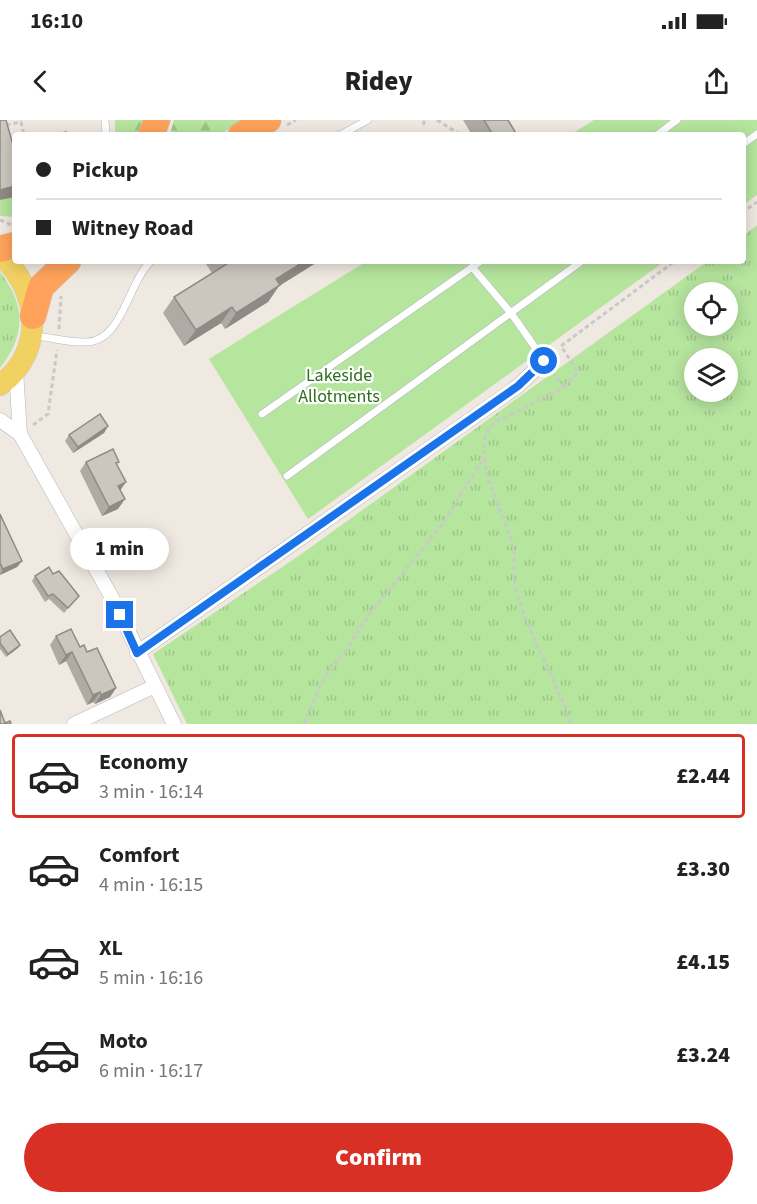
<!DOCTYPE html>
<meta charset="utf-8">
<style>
body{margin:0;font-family:"Source Sans 3",sans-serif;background:#f2f2f2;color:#222;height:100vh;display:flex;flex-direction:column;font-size:22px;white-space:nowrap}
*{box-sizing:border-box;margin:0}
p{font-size:20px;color:#767676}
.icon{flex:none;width:33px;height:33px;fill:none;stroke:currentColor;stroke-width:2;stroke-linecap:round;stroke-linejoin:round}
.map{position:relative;height:604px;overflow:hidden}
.panel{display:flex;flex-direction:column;background:#fff;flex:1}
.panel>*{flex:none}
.hud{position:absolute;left:12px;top:12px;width:734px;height:132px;border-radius:6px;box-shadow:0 3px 15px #0003;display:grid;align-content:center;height:132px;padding:0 24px;background:#fff}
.buttons{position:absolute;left:684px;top:162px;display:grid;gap:12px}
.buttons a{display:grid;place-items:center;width:54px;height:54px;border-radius:50%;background:#fff;box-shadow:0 3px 15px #0003;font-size:30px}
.end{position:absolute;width:27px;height:27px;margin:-14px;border:8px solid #1a73e8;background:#fff;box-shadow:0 0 0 3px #fff}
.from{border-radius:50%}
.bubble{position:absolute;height:42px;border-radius:21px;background:#fff;box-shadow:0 3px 15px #0003;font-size:20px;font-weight:800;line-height:42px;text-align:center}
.hud b{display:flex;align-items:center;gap:21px;height:57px;font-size:22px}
.hud b+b{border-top:2px solid #e0e0e0}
.hud i{width:15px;height:15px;background:#222}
ul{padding:10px 0 0;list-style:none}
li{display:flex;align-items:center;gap:18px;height:84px;margin:0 12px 9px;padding:0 12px;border:3px solid transparent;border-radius:6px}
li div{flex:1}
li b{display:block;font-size:22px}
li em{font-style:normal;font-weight:800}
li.active{border-color:#d93025}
li>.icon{width:54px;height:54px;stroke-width:1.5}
.action{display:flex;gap:12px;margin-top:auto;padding:12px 24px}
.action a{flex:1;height:69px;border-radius:36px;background:#d93025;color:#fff;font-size:24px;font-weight:800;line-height:69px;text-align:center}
.status{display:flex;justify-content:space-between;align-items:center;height:42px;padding:0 30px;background:#fff;direction:ltr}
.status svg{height:16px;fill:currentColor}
header{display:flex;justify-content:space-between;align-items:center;height:78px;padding:0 24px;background:#fff;font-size:27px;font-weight:800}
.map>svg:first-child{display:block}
.grass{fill:url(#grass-tufts);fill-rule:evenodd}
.forest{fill:url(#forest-firs)}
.garden{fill:#b6e59e}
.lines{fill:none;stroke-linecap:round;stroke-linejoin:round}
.lane-casing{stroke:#b4b7c1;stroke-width:8}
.street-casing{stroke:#b4b7c1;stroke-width:15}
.primary-casing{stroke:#c9c9c9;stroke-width:22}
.highway-casing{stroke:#c9c9c9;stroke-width:27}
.path{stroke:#c9c9c9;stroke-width:3;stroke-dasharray:4.5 3;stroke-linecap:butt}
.lane{stroke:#fff;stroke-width:7}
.street{stroke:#fff;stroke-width:14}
.primary{stroke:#f2d163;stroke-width:21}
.highway{stroke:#ffa35c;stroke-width:26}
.wall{fill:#afaba4}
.shaded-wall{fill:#8e8b86}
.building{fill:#cbc7bf;stroke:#8e8b86;stroke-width:1.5}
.route{stroke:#1a73e8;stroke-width:8}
.labels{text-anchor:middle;stroke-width:4.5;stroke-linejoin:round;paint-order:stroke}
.park-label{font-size:18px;fill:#2c6e1b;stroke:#fff}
</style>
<div class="status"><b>16:10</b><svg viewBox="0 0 49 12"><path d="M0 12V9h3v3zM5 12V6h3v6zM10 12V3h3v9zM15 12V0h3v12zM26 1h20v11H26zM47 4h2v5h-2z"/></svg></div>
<header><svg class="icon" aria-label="back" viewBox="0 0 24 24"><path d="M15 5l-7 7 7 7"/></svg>Ridey<svg class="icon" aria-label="share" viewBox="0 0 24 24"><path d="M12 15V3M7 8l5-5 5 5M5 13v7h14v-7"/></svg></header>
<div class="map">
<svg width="757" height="604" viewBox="0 0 757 604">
<defs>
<pattern id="grass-tufts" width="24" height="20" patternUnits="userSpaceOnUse" patternTransform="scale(1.5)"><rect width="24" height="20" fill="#b6e59e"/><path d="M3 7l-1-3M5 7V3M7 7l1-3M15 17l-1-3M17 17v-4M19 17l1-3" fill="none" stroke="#9dc588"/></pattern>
<pattern id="forest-firs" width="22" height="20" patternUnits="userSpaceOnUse" patternTransform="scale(1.5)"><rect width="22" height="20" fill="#b6e59e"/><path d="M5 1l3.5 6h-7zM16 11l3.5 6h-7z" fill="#9dc588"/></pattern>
</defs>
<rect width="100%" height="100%" fill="#efe9e1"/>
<g class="grass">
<path d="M 757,105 L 757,604 L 187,604 L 153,534 L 300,435 L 708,141 L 742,141 L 743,116 ZM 694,172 L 728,172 L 728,206 L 694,206 ZM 694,238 L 728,238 L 728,272 L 694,272 Z"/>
<path d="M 0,152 C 26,185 26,215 0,248 Z"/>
</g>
<g class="forest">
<polygon points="127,0 145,0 138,15 123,15"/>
<polygon points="174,0 244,0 219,15 170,15"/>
</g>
<g class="garden">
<polygon points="115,0 127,0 123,15 115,15"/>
<polygon points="594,0 757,0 757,75 743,85 742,15 570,15"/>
<polygon points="15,76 15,97 0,96 0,80"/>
<polygon points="367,141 665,141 308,399 209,239"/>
</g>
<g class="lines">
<g class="lane-casing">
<g id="lane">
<polyline points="105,0 106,15"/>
<polyline points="340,15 368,0"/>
<polyline points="657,15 677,0"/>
<polyline points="742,25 757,14"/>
<polyline points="472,147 511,193 539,233"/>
<path d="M 34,216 C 51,217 69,223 86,222 C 122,222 128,163 151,141"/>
<polyline points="262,294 481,141"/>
<polyline points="287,356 582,141"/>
</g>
</g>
<g class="street-casing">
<g id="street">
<polyline points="16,250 20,314"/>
<polyline points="0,300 20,314 111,476 174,604"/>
<polyline points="137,533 518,266 544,241 539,233"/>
<polyline points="74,604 155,566"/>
</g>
</g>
<g class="primary-casing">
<path id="primary" d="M 0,135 C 40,169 46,232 0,265"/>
</g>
<g class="highway-casing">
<g id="highway">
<polyline points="151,15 157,0"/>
<polyline points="241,15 268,0"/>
<polyline points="0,129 15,125"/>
<polyline points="33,196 41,167 68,141"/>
</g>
</g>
<g class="path">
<polyline points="437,0 461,15"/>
<polyline points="6,5 21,2 24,15"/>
<polyline points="287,5 296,0"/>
<polyline points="423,5 425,0"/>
<polyline points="742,93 757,82"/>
<polyline points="0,100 12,105"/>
<polyline points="59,209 61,176"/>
<polyline points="552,252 564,267"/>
<polyline points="33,305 48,294 57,230"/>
<polyline points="304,604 319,568 331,548 347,529 370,493 441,406 484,338"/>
<path d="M 571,604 C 556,558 525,510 515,464 C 512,452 516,439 513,427 C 506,395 465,329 494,303 L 564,267 L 578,252 L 561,226 L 675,141"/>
</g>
<use href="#lane" class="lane"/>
<use href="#street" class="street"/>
<use href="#primary" class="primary"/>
<use href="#highway" class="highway"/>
</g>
<g class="wall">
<polygon points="463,0 508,0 517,15 472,15"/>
<polygon points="204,141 319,141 279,166 268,182 225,209 221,203 184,226 163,193 174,177 212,153"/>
<polygon points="108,306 104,313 73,333 65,321 69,315"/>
<polygon points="86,342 117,345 126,362 120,370 118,389 102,396 80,351"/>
<polygon points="0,394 22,441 17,447 0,455"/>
<polygon points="53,454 79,476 64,493 49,479 45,482 32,461 35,456"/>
<polygon points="56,516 80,527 87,532 116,568 110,577 95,584 93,582 87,585 66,541 59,545 50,525"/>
<polygon points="0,517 20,525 18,528 6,537 0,529"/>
</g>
<g class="shaded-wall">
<polygon points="15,66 15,77 0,80 0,70"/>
<polygon points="305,141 319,141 279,166 268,182 225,209 236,193 276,159"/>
<polygon points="232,187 221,203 184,226 196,210"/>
<polygon points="108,306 104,313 73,333 78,327"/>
<polygon points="126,362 119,372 118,366"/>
<polygon points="125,379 118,389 102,396 109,387"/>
<polygon points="22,441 17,447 0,455 3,449"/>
<polygon points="20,525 18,528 6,537 8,534"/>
<polygon points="72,532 66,541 59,545 66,535"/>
<polygon points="116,568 110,577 95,584 101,575"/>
<polygon points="100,572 93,582 87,585 93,575"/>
</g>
<g class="building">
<polygon points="0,0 6,0 13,25 15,24 15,66 0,70"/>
<polygon points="484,0 508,0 517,15 493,15"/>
<polygon points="66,12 66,15 53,15"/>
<polygon points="226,141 305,141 276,159 280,165 236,193 232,187 196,210 174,177 227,144"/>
<polygon points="100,294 108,306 78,327 69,315"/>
<polygon points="113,329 119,342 116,343 126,362 118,366 125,379 109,387 86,342"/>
<polygon points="0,394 22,441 3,449 0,443"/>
<polygon points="49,447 53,454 59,451 79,476 68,488 53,474 48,476 35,456"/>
<polygon points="71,509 80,527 84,525 87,532 97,528 116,568 101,575 100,572 93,575 72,532 66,535 56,516"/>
<polygon points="10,510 20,525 8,534 0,523 0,517"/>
<polygon points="0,590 5,603 10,601 11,604 0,604"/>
</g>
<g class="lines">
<polyline class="route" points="120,495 137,533 518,266 544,241"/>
</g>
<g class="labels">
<g class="park-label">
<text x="339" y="261">Lakeside<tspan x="339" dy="21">Allotments</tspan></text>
</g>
</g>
</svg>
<div class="buttons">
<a><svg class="icon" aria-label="locate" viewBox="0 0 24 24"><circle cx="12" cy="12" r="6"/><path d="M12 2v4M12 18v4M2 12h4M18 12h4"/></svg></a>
<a><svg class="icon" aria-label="layers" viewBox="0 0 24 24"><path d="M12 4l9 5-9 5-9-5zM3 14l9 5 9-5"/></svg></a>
</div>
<i class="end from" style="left:544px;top:241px"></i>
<i class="end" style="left:120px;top:495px"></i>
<div class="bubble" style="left:70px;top:408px;width:99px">1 min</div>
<div class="hud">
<b><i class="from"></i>Pickup</b>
<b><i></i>Witney Road</b>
</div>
</div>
<section class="panel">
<ul>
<li class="active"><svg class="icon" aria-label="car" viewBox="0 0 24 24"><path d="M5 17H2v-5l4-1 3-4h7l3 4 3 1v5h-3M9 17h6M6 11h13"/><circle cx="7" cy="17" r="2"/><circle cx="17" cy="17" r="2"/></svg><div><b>Economy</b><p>3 min · 16:14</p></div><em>£2.44</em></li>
<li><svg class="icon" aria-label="car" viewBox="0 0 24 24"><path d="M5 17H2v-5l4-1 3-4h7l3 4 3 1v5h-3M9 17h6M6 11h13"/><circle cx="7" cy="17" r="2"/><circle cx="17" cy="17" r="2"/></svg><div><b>Comfort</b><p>4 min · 16:15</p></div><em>£3.30</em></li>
<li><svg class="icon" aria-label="car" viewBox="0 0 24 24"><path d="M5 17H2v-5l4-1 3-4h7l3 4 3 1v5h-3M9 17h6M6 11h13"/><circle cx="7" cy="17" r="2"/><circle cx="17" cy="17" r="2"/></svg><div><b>XL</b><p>5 min · 16:16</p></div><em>£4.15</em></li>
<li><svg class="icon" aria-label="car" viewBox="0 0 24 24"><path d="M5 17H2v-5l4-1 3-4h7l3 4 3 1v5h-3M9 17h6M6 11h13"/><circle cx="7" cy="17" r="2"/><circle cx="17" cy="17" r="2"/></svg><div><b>Moto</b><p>6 min · 16:17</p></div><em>£3.24</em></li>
</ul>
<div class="action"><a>Confirm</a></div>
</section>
